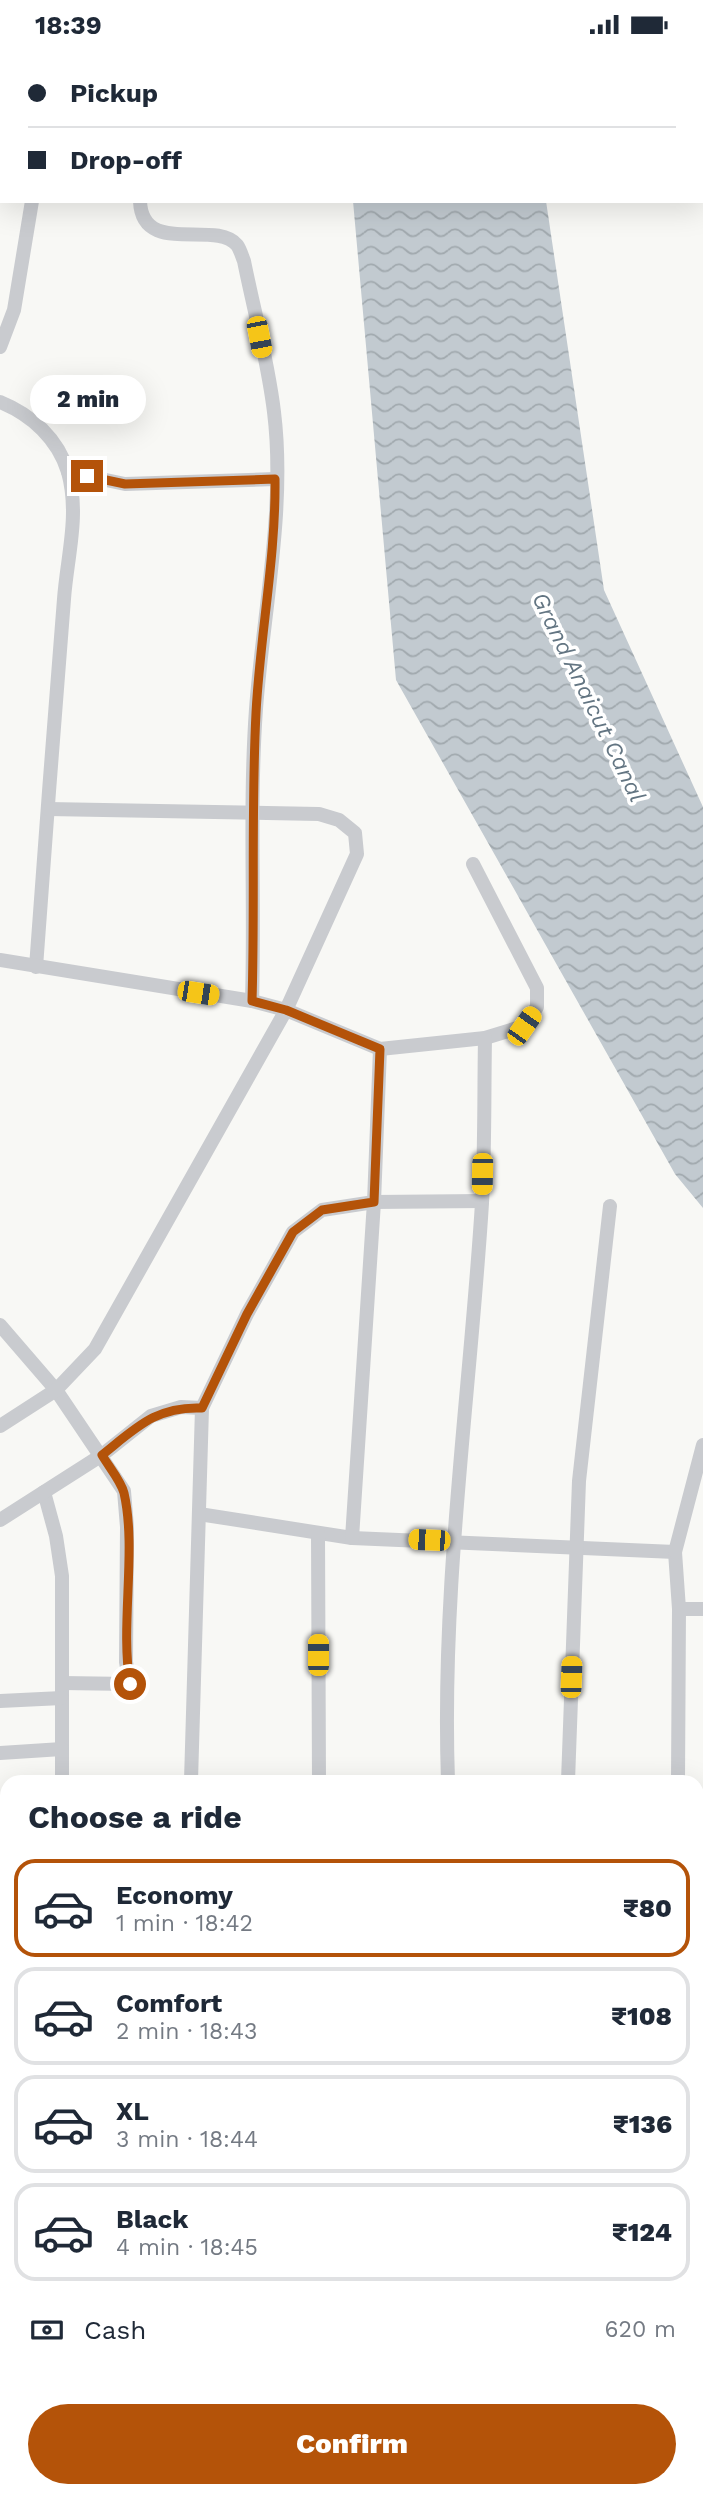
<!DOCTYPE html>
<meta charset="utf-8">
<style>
body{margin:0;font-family:"Work Sans",sans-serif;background:#f2f2f3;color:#1f2937;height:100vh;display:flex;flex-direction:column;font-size:26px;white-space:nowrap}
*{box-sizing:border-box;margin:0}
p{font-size:23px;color:#747a83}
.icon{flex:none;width:38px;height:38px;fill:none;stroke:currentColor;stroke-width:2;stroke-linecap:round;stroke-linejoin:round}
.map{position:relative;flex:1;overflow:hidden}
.side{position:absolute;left:0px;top:1726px;width:704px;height:723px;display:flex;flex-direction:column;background:#fff;border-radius:21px 21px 0 0;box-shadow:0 7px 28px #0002}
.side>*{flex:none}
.hud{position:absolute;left:0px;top:0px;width:704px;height:154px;box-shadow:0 7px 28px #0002;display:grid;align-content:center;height:154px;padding:0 28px;background:#fff}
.end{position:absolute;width:32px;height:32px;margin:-16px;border:9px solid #b45309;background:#fff;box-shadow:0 0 0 4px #fff}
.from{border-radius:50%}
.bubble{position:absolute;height:49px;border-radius:24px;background:#fff;box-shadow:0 7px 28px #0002;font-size:23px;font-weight:800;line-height:49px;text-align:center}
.car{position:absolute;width:21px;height:42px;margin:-21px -10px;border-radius:9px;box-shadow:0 0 5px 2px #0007;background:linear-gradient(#f5c518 24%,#345 0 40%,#f5c518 0 76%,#345 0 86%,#f5c518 0)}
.hud b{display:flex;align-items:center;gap:24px;height:66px;font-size:26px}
.hud b+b{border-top:2px solid #e0e1e3}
.hud i{width:18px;height:18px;background:#1f2937}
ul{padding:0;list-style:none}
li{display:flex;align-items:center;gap:21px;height:98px;margin:0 14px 10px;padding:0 14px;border:4px solid #e0e1e3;border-radius:21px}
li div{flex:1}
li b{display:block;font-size:26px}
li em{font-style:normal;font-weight:800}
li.on{border-color:#b45309}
li>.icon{width:63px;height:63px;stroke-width:1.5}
h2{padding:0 28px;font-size:32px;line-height:84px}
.pay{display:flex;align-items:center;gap:18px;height:77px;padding:0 28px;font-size:26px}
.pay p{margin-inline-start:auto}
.primary-button{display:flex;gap:14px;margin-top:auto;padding:14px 28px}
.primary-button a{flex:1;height:80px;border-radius:42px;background:#b45309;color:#fff;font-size:28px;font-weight:800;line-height:80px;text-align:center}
.status{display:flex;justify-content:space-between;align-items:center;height:49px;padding:0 35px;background:#fff;direction:ltr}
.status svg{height:19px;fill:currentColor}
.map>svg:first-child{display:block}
.water{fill:url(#water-waves)}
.building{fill:#afb5bc;stroke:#d9dad8;stroke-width:2}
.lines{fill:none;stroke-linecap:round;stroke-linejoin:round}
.secondary-casing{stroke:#bbbec3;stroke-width:24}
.street{stroke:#c9cbcf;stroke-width:14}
.secondary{stroke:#fff;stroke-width:21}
.route{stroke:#b45309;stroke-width:9}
.labels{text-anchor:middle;stroke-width:7;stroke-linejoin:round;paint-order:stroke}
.water-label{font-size:23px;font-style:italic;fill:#637582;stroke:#fff}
</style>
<div class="status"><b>18:39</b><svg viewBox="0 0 49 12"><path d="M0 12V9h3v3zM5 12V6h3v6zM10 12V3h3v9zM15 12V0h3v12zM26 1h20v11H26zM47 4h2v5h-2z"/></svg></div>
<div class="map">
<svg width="703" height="2447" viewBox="0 0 703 2447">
<defs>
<pattern id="water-waves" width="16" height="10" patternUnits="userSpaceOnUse" patternTransform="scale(1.75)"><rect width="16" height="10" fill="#c2cad0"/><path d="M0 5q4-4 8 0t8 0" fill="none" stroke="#a1a9ae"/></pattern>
</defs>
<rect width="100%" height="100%" fill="#f8f8f5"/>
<g class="water">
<rect x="340" y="0" width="183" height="2"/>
<polygon points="353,152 546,152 604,541 703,758 703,1159 675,1125 396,631"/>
<polygon points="301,2441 467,2441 471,2447 303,2447"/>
</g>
<g class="building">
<rect x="0" y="1997" width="7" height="33"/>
<polygon points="5,2233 7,2257 0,2259 0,2235"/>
<polygon points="148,2441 160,2441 162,2447 140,2447"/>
</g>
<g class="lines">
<g class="secondary-casing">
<g id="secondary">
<polyline points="696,1903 703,1902"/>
<polyline points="0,1991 7,1990"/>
</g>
</g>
<g class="street">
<polyline points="569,0 569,2"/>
<polyline points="113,2 113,0"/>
<polyline points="0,30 2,30"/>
<path d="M 140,152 C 142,208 215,170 237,196 C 240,200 242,207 244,212 C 254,262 268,312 274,363 C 286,459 263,564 256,660 C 249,757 255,855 252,952"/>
<polyline points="0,298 14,261 32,152"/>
<path d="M 0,353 C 32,366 58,390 68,423 C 80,466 67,508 64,550 C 54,673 45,795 36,918"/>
<polyline points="68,423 125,435 275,430"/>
<polyline points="0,911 252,952 286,961 380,1000 485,989 524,977 537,958 537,939 473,815"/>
<polyline points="0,1276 56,1341 124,1442 127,1478 126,1613 130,1635 62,1634"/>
<polyline points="0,1377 56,1341 95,1300 286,961 357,805 355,784 339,771 319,765 48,760"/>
<polyline points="44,1443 56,1487 62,1527 62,1732"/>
<polyline points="199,1465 352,1489 675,1503 679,1560 678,1732"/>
<polyline points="0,1471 102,1406 151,1367 181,1358 202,1359"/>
<polyline points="318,1484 319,1732"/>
<polyline points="352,1489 374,1153 380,1000"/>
<polyline points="675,1503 703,1396"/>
<polyline points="679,1560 703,1560"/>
<polyline points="0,1652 62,1649"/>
<polyline points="0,1704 62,1700"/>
<polyline points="191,1732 202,1359 247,1265 293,1183 322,1161 374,1153 482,1152"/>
<path d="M 448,1732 C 441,1539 470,1346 482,1154 C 485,1099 484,1044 485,989"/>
<polyline points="568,1732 579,1432 610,1157"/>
<polyline points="0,1758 7,1758"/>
<polyline points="0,1813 7,1814"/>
<polyline points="0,2109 7,2110"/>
<polyline points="696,2293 703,2225"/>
<polyline points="208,2441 209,2447"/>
<polyline points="642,2447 645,2441"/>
</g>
<use href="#secondary" class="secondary"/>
</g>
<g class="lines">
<path class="route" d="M 87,427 L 125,435 L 275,430 C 276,508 260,586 256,664 C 251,760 255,856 252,952 L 286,961 L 380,1000 L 374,1153 L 322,1161 L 293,1183 L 247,1265 L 202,1359 C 156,1357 136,1379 102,1406 C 109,1418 121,1432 124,1444 C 137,1501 120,1575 130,1635"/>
</g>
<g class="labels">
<g class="water-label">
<text transform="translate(589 648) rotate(64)" y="8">Grand Anaicut Canal</text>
</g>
</g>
</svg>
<i class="end from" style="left:130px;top:1635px"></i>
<i class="end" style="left:87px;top:427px"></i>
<div class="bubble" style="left:30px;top:326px;width:116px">2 min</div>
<i class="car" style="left:259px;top:288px;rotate:169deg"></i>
<i class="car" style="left:198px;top:944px;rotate:99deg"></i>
<i class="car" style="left:524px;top:977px;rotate:35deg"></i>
<i class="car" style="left:482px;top:1125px;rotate:181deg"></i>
<i class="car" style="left:429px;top:1491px;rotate:272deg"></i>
<i class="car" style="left:318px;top:1606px;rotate:0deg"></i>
<i class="car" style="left:571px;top:1628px;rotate:2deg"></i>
<div class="hud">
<b><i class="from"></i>Pickup</b>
<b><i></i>Drop-off</b>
</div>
<section class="side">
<h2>Choose a ride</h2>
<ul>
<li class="on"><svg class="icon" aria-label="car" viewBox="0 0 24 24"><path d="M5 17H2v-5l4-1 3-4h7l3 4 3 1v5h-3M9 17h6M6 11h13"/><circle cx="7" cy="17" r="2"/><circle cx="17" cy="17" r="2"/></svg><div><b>Economy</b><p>1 min · 18:42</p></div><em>₹80</em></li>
<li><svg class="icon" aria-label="car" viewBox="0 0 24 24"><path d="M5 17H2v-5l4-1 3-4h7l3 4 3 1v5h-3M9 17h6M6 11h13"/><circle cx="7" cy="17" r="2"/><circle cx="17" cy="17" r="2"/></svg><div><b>Comfort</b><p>2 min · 18:43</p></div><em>₹108</em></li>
<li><svg class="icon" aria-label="car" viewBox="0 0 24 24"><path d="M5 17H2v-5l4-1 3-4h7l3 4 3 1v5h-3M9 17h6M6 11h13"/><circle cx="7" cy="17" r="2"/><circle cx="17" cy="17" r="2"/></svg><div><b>XL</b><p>3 min · 18:44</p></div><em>₹136</em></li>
<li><svg class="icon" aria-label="car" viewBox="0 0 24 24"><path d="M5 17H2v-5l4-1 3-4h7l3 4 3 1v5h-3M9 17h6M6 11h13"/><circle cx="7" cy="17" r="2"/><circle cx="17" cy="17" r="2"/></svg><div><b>Black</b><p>4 min · 18:45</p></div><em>₹124</em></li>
</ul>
<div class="pay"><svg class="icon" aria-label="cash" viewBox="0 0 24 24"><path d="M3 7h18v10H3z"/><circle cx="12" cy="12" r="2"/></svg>Cash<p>620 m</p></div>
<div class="primary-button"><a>Confirm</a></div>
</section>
</div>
